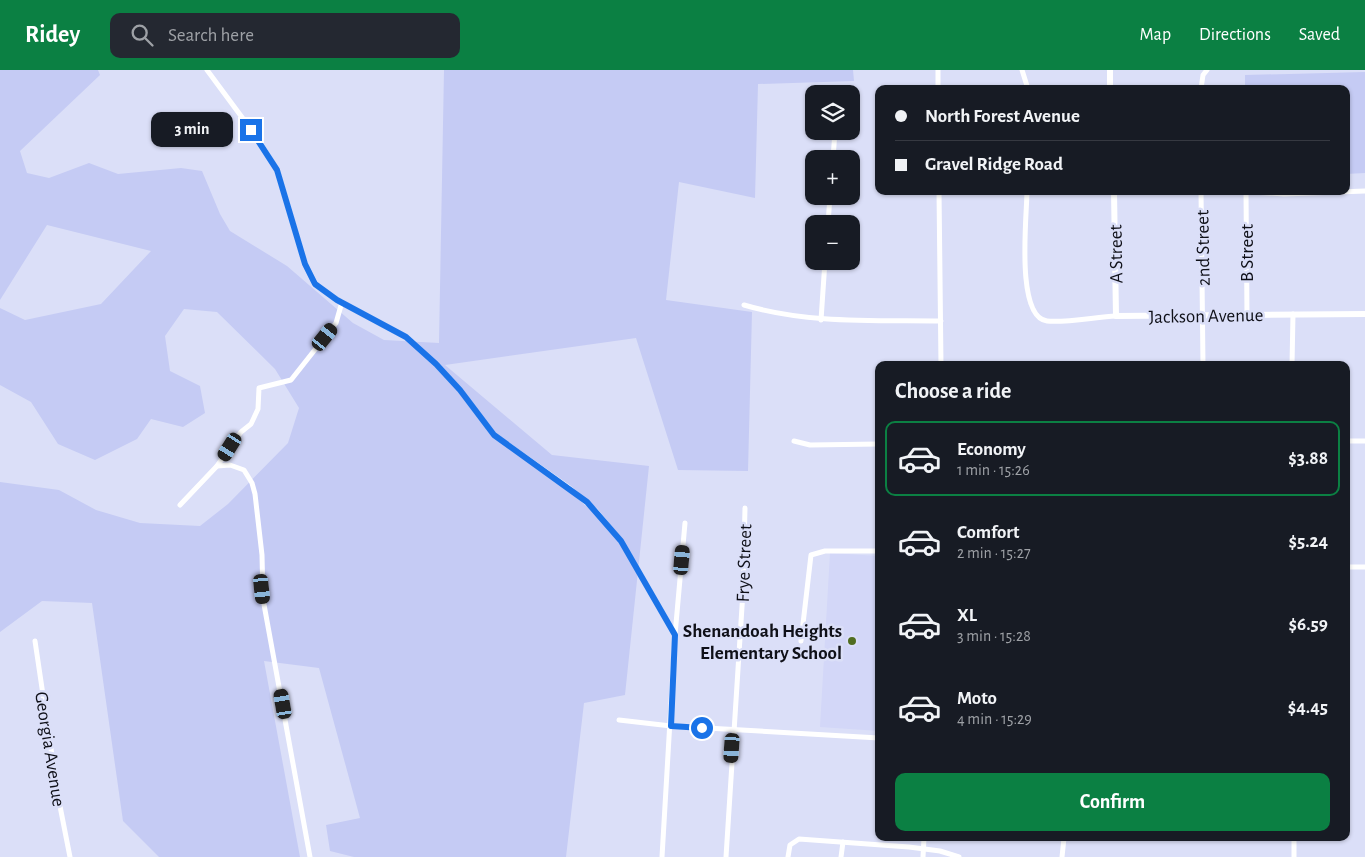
<!DOCTYPE html>
<meta charset="utf-8">
<style>
body{margin:0;font-family:"Alegreya Sans",sans-serif;background:#242831;color:#f1f3f6;height:100vh;display:flex;flex-direction:column;font-size:19px;white-space:nowrap}
*{box-sizing:border-box;margin:0}
p{font-size:16px;color:#9ea1a6}
.icon{flex:none;width:28px;height:28px;fill:none;stroke:currentColor;stroke-width:2;stroke-linecap:round;stroke-linejoin:round}
.map{position:relative;flex:1;overflow:hidden}
.drawer{position:absolute;left:875px;top:291px;width:475px;height:480px;display:flex;flex-direction:column;background:#171b24;border-radius:10px;box-shadow:0 1px 4px #0004}
.drawer>*{flex:none}
.banner{position:absolute;left:875px;top:15px;width:475px;height:110px;border-radius:10px;box-shadow:0 1px 4px #0004;display:grid;align-content:center;height:110px;padding:0 20px;background:#171b24}
.tools{position:absolute;left:805px;top:15px;display:grid;gap:10px}
.tools a{display:grid;place-items:center;width:55px;height:55px;border-radius:10px;background:#171b24;box-shadow:0 1px 4px #0004;font-size:25px}
.end{position:absolute;width:22px;height:22px;margin:-11px;border:6px solid #1a73e8;background:#fff;box-shadow:0 0 0 2px #fff}
.from{border-radius:50%}
.bubble{position:absolute;height:35px;border-radius:10px;background:#171b24;box-shadow:0 1px 4px #0004;font-size:16px;font-weight:700;line-height:35px;text-align:center}
.car{position:absolute;width:15px;height:30px;margin:-15px -8px;border-radius:6px;box-shadow:0 0 4px 1px #0007;background:linear-gradient(#222 24%,#8ab4d8 0 40%,#222 0 76%,#8ab4d8 0 86%,#222 0)}
.banner b{display:flex;align-items:center;gap:18px;height:48px;font-size:19px}
.banner b+b{border-top:1px solid #363941}
.banner i{width:12px;height:12px;background:#f1f3f6}
ul{padding:0;list-style:none}
li{display:flex;align-items:center;gap:15px;height:75px;margin:0 10px 8px;padding:0 10px;border:2px solid transparent;border-radius:10px}
li div{flex:1}
li b{display:block;font-size:19px}
li em{font-style:normal;font-weight:700}
li.selected{border-color:#0b8043}
li>.icon{width:45px;height:45px;stroke-width:1.5}
h2{padding:0 20px;font-size:22px;line-height:60px}
.cta{display:flex;gap:10px;margin-top:auto;padding:10px 20px}
.cta a{flex:1;height:58px;border-radius:10px;background:#0b8043;color:#fff;font-size:20px;font-weight:700;line-height:58px;text-align:center}
header{display:flex;align-items:center;gap:30px;box-sizing:border-box;height:70px;padding:0 25px;background:#0b8043;color:#fff}
header strong{font-size:24px}
nav{display:flex;gap:28px;margin-inline-start:auto;font-size:18px}
.search{width:350px;height:45px;background:#242831;display:flex;align-items:center;gap:12px;box-sizing:border-box;padding:0 18px;border-radius:10px;color:#9ea1a6;font-size:19px}
.map>svg:first-child{display:block}
.built{fill:#d3d7f8}
.green{fill:#c5cbf4}
.lines{fill:none;stroke-linecap:round;stroke-linejoin:round}
.minor{stroke:#fff;stroke-width:5}
.tertiary{stroke:#fff;stroke-width:6}
.route{stroke:#1a73e8;stroke-width:6}
.poi-dot{fill:#506d21;stroke:#dbdff8;stroke-width:2}
.labels{text-anchor:middle;stroke-width:5;stroke-linejoin:round;paint-order:stroke}
.street-label{font-size:19px;fill:#0f1018;stroke:#dbdff8}
.poi-label{font-size:19px;font-weight:bold;fill:#0f1018;stroke:#dbdff8;text-anchor:end}
</style>
<header>
<strong>Ridey</strong>
<div class="search"><svg class="icon" aria-label="search" viewBox="0 0 24 24"><circle cx="10" cy="10" r="6"/><path d="M15 15l6 6"/></svg>Search here</div>
<nav><a>Map</a><a>Directions</a><a>Saved</a></nav>
</header>
<div class="map">
<svg width="1365" height="787" viewBox="0 0 1365 787">
<rect width="100%" height="100%" fill="#dbdff8"/>
<polygon class="built" points="830,483 879,486 879,661 820,657"/>
<g class="green">
<polygon points="0,0 98,0 100,5 20,81 27,103 49,108 89,93 118,104 181,98 202,101 220,144 230,161 287,196 353,253 384,270 439,273 444,0 853,0 854,11 758,14 755,128 679,112 666,230 752,242 748,401 678,400 636,268 445,295 552,385 649,396 625,625 584,633 566,787 354,787 330,781 326,755 360,748 319,598 264,591 300,787 159,787 123,751 92,533 42,531 0,562 0,412 59,420 96,440 140,453 200,456 228,434 288,373 299,338 275,299 217,242 184,239 165,266 170,301 200,316 205,343 183,357 151,349 137,369 95,390 58,374 31,332 0,315 0,238 25,250 101,234 151,181 47,155 0,230"/>
<polygon points="1365,2 1365,103 1346,104 1346,19 1245,19 1245,5"/>
</g>
<g class="lines">
<g class="minor">
<polyline points="207,0 258,69 277,100 305,194 315,214 337,230 406,267 436,294 460,320 494,365 568,417 596,441 621,471 675,565"/>
<polyline points="938,0 938,19"/>
<polyline points="1022,0 1028,19"/>
<polyline points="1201,19 1203,5 1207,0"/>
<polyline points="833,89 835,61"/>
<polyline points="939,121 941,295"/>
<path d="M 1027,121 C 1027,144 1015,247 1047,251 C 1065,253 1096,247 1116,246"/>
<polyline points="1201,121 1203,295"/>
<polyline points="1237,121 1284,124 1365,121"/>
<polyline points="939,122 1010,121"/>
<polyline points="1246,122 1247,245"/>
<polyline points="828,154 830,126"/>
<path d="M 744,235 C 808,254 875,250 941,251"/>
<polyline points="821,250 825,191"/>
<polyline points="1292,295 1293,244"/>
<polyline points="794,371 810,375 879,374"/>
<polyline points="1346,371 1365,371"/>
<polyline points="217,396 230,395 244,400 252,413 255,424 262,485 263,529 310,787"/>
<polyline points="180,435 217,396 241,362 251,354 258,339 259,318 291,310 336,253 342,232"/>
<polyline points="1346,497 1365,497"/>
<polyline points="35,571 58,726 70,787"/>
<polyline points="801,571 811,485 825,481 879,481"/>
<polyline points="619,650 671,656 879,668"/>
<polyline points="662,787 675,565 685,453"/>
<polyline points="726,787 743,521 745,438"/>
<polyline points="788,787 790,775 799,769 909,777 940,781 959,787"/>
<polyline points="841,787 843,772"/>
<polyline points="923,787 924,768"/>
<polyline points="1062,787 1064,768"/>
<polyline points="1294,787 1294,768"/>
</g>
<g class="tertiary">
<polyline points="1110,0 1110,19"/>
<polyline points="1114,121 1116,246 1365,244"/>
</g>
</g>
<g class="lines">
<polyline class="route" points="251,60 277,100 305,194 315,214 337,230 406,267 436,294 460,320 494,365 587,432 621,471 675,565 671,656 702,658"/>
</g>
<circle class="poi-dot" cx="852" cy="571" r="5"/>
<g class="labels">
<g class="street-label">
<text transform="translate(1202 178) rotate(-91)" y="7">2nd Street</text>
<text transform="translate(1246 183) rotate(-90)" y="7">B Street</text>
<text transform="translate(1115 184) rotate(-91)" y="7">A Street</text>
<text transform="translate(1206 245) rotate(-1)" y="7">Jackson Avenue</text>
<text transform="translate(743 493) rotate(-88)" y="7">Frye Street</text>
<text transform="translate(51 679) rotate(81)" y="7">Georgia Avenue</text>
</g>
<g class="poi-label">
<text x="842" y="567">Shenandoah Heights<tspan x="842" dy="22">Elementary School</tspan></text>
</g>
</g>
</svg>
<div class="tools">
<a><svg class="icon" aria-label="layers" viewBox="0 0 24 24"><path d="M12 4l9 5-9 5-9-5zM3 14l9 5 9-5"/></svg></a>
<a>+</a>
<a>−</a>
</div>
<i class="end from" style="left:702px;top:658px"></i>
<i class="end" style="left:251px;top:60px"></i>
<div class="bubble" style="left:151px;top:42px;width:82px">3 min</div>
<i class="car" style="left:325px;top:267px;rotate:39deg"></i>
<i class="car" style="left:230px;top:377px;rotate:212deg"></i>
<i class="car" style="left:682px;top:490px;rotate:5deg"></i>
<i class="car" style="left:262px;top:519px;rotate:174deg"></i>
<i class="car" style="left:283px;top:634px;rotate:350deg"></i>
<i class="car" style="left:732px;top:678px;rotate:184deg"></i>
<div class="banner">
<b><i class="from"></i>North Forest Avenue</b>
<b><i></i>Gravel Ridge Road</b>
</div>
<section class="drawer">
<h2>Choose a ride</h2>
<ul>
<li class="selected"><svg class="icon" aria-label="car" viewBox="0 0 24 24"><path d="M5 17H2v-5l4-1 3-4h7l3 4 3 1v5h-3M9 17h6M6 11h13"/><circle cx="7" cy="17" r="2"/><circle cx="17" cy="17" r="2"/></svg><div><b>Economy</b><p>1 min · 15:26</p></div><em>$3.88</em></li>
<li><svg class="icon" aria-label="car" viewBox="0 0 24 24"><path d="M5 17H2v-5l4-1 3-4h7l3 4 3 1v5h-3M9 17h6M6 11h13"/><circle cx="7" cy="17" r="2"/><circle cx="17" cy="17" r="2"/></svg><div><b>Comfort</b><p>2 min · 15:27</p></div><em>$5.24</em></li>
<li><svg class="icon" aria-label="car" viewBox="0 0 24 24"><path d="M5 17H2v-5l4-1 3-4h7l3 4 3 1v5h-3M9 17h6M6 11h13"/><circle cx="7" cy="17" r="2"/><circle cx="17" cy="17" r="2"/></svg><div><b>XL</b><p>3 min · 15:28</p></div><em>$6.59</em></li>
<li><svg class="icon" aria-label="car" viewBox="0 0 24 24"><path d="M5 17H2v-5l4-1 3-4h7l3 4 3 1v5h-3M9 17h6M6 11h13"/><circle cx="7" cy="17" r="2"/><circle cx="17" cy="17" r="2"/></svg><div><b>Moto</b><p>4 min · 15:29</p></div><em>$4.45</em></li>
</ul>
<div class="cta"><a>Confirm</a></div>
</section>
</div>
